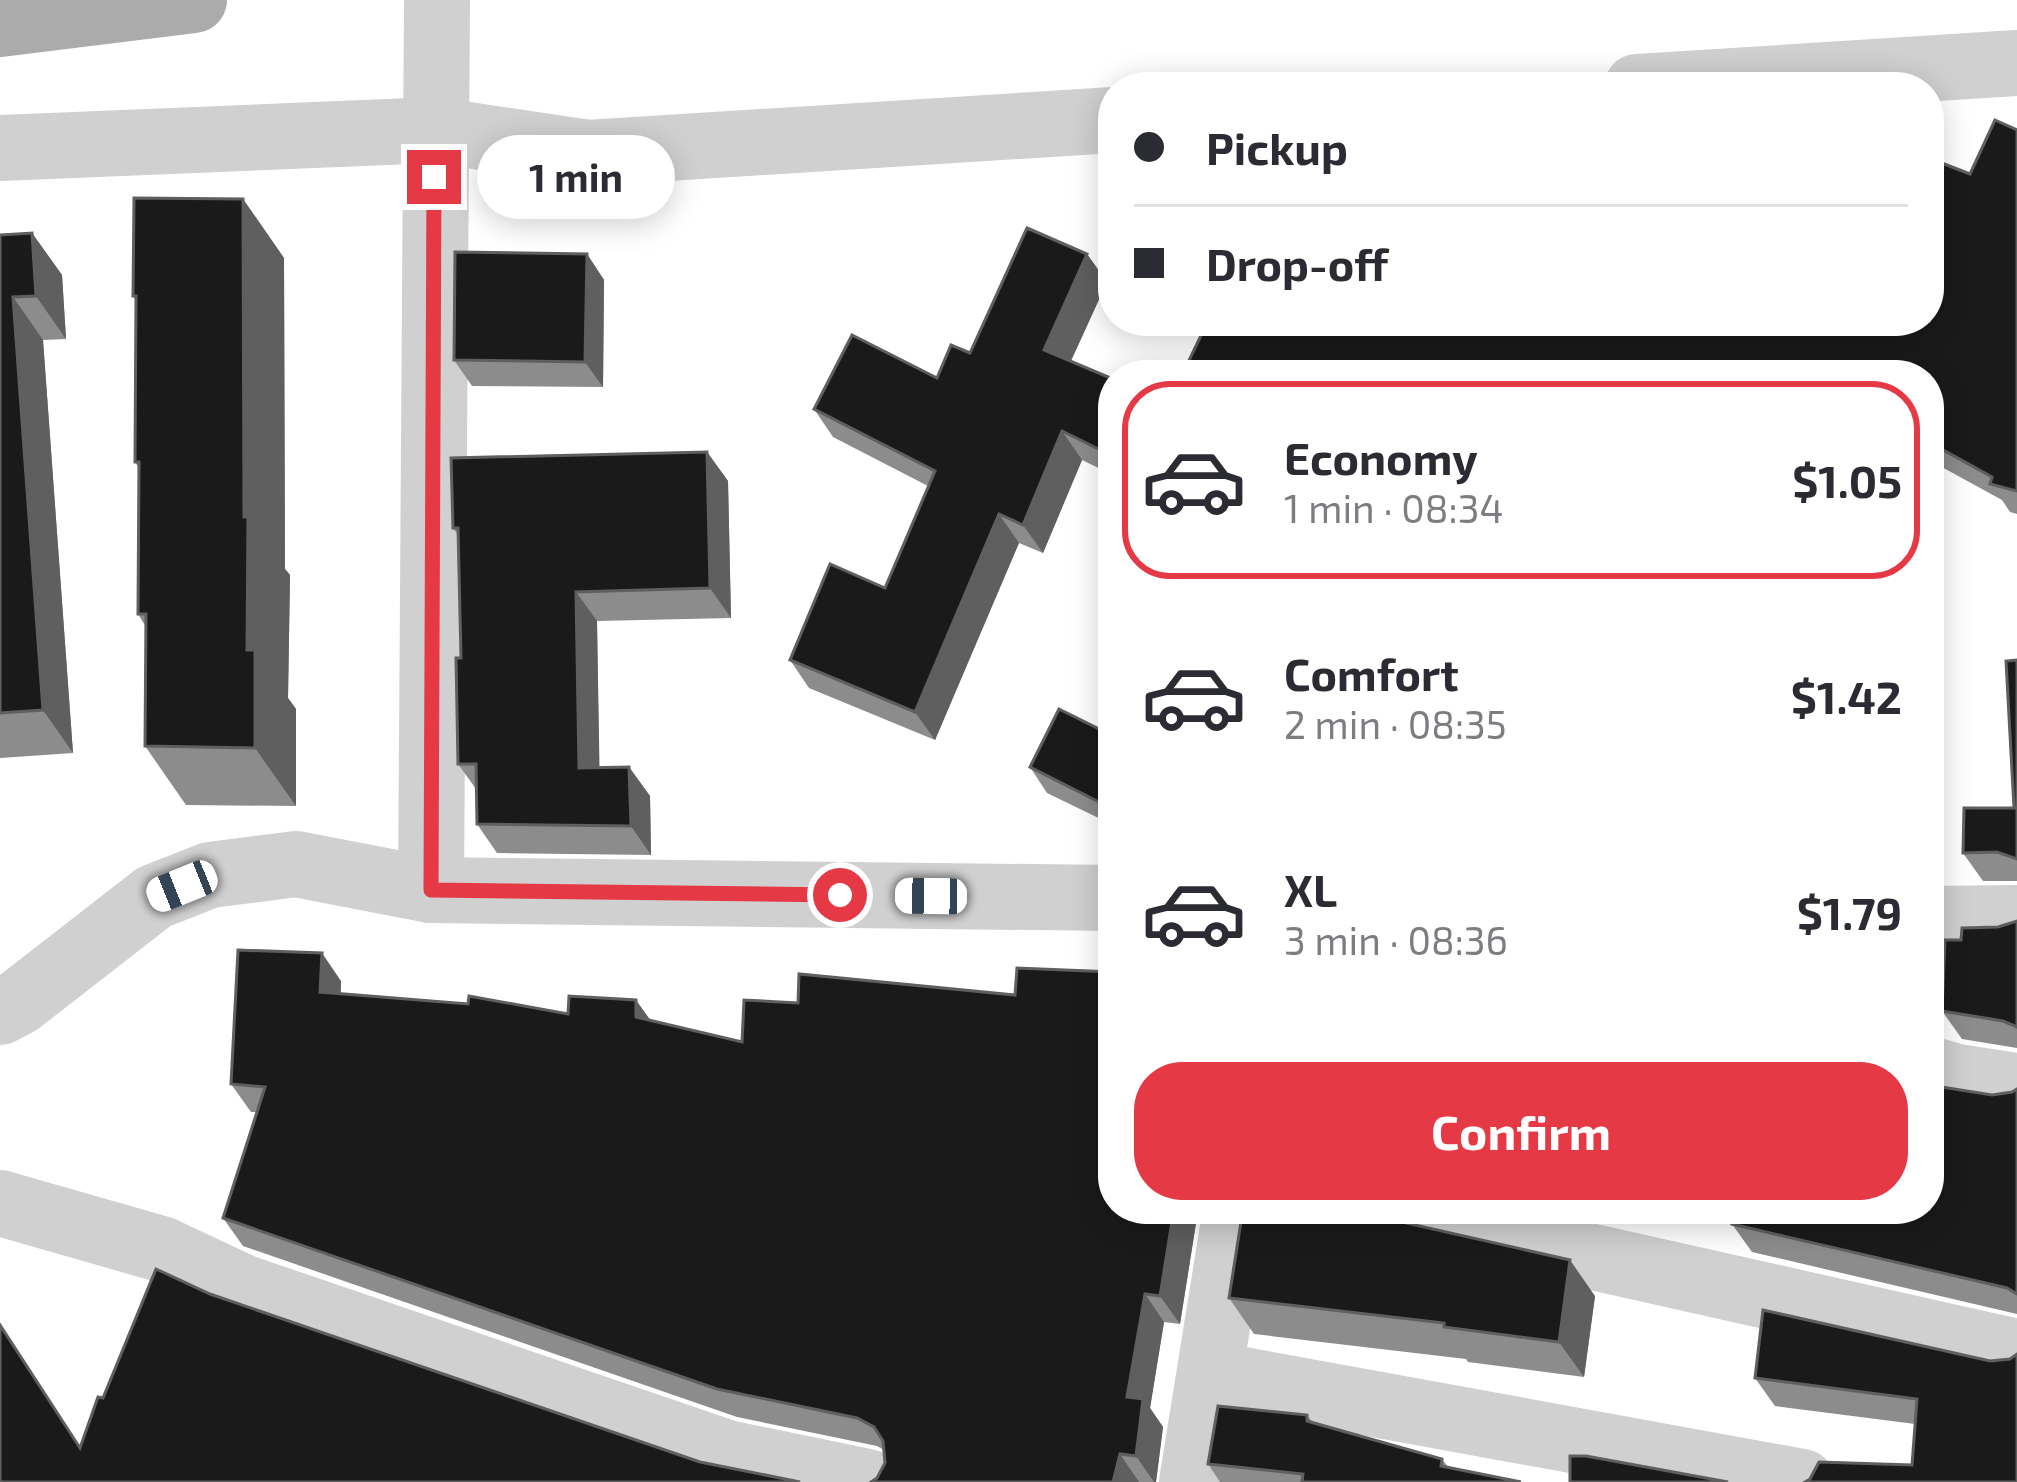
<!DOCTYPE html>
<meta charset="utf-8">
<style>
body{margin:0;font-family:"Exo 2",sans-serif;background:#f2f2f3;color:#2b2b33;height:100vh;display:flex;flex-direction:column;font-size:45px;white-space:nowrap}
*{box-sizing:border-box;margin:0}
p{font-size:39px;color:#7c7c81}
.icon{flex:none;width:66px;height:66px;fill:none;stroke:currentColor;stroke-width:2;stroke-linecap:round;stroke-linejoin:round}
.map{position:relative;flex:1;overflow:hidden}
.side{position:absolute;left:1098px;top:360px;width:846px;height:864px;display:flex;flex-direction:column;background:#fff;border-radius:48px;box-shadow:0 6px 30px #0003}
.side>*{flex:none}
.guide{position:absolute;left:1098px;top:72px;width:846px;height:264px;border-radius:48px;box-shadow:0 6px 30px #0003;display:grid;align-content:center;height:264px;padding:0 36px;background:#fff}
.end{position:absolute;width:54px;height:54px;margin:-27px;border:15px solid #e63946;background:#fff;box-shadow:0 0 0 6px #fff}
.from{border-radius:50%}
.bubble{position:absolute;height:84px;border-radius:42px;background:#fff;box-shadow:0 6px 30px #0003;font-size:39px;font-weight:700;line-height:84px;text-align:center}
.car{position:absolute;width:36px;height:72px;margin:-36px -18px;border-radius:15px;box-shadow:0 0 9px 3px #0007;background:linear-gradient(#fff 24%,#345 0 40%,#fff 0 76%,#345 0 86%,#fff 0)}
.guide b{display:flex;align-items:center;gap:42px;height:114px;font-size:45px}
.guide b+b{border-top:3px solid #e1e1e2}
.guide i{width:30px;height:30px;background:#2b2b33}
ul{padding:21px 0 0;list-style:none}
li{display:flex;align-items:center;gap:36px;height:198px;margin:0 24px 18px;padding:0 12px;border:6px solid transparent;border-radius:48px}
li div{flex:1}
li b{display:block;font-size:45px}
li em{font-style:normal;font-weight:700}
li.selected{border-color:#e63946}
li>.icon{width:108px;height:108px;stroke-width:1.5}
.action{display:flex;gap:24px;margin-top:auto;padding:24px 36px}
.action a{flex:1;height:138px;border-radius:48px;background:#e63946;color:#fff;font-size:48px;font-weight:700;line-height:138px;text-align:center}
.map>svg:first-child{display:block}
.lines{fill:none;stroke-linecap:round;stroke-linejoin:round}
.street{stroke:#d0d0d0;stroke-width:66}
.primary{stroke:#ababab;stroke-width:66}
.wall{fill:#8c8c8c}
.shaded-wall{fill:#5f5f5f}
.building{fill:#1a1a1a;stroke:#5f5f5f;stroke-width:3}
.route{stroke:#e63946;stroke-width:15}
</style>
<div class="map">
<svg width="2017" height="1482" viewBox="0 0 2017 1482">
<rect width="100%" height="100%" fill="#fff"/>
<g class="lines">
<g class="street">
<polyline points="1637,87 2017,63"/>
<polyline points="0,148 435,130 588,153 1113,120"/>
<polyline points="431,890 437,0"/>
<polyline points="1929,919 2017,918"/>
<polyline points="0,1012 19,1002 154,897 210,875 296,864 431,890 1113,898"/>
<polyline points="1929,1069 1957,1077 2017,1086"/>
<polyline points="0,1203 161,1249 242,1287 727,1453 868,1482"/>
<polyline points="1379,1209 2017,1352"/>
<polyline points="1210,1374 1802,1482"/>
<polyline points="1192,1482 1236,1209"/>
</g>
<polyline class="primary" points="0,24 194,0"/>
</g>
<g class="wall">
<polygon points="2017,130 2017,514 2010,512 2002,500 1929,460 1929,375 1705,330 1970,174"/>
<polygon points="243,199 284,258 285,569 290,575 288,698 296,709 296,806 186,805 145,746 146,627 138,614 139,468 135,462 136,301 133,296"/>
<polygon points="32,233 62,275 66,339 43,340 73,753 0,758 0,235"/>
<polygon points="587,254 604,280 603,387 472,386 454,360"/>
<polygon points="1087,254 1107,282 1071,361 1113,379 1113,475 1082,460 1043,553 1019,543 935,740 809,688 790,660 885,588 928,486 833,437 814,409 937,378 970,353"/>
<polygon points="707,452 728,481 731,618 597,621 599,768 629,767 650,796 651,855 497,853 477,824 476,789 458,764 461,658 458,535 453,528"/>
<polygon points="2017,660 2017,881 1983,881 1963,853 2014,808"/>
<polygon points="1113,736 1113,825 1047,793 1030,767"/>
<polygon points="2017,921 2017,1048 1962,1039 1942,1011 1961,940"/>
<polygon points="341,981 341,994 651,1020 1113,1209 1186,1209 1196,1223 1180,1324 1164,1322 1150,1408 1163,1427 1156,1482 871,1482 877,1478 885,1463 884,1450 877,1446 737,1417 243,1246 223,1218 257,1112 251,1112 231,1084"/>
<polygon points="2017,1089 2017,1314 1752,1252 1732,1224 1992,1095 2012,1092"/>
<polygon points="1550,1209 1612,1209 1609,1222"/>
<polygon points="1595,1296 1584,1377 1468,1362 1466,1359 1254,1334 1229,1298"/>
<polygon points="2010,1359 1912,1465 1915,1424 1775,1406 1755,1378"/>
<polygon points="1307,1415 1313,1423 1442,1459 1449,1468 1521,1482 1220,1482 1208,1464"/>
</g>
<g class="shaded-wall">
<polygon points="243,199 284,258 285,569 290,575 288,698 296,709 296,806 255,748 247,650 244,517"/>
<polygon points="32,233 62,275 66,339 36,296"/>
<polygon points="587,254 604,280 603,387 585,362"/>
<polygon points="1087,254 1107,282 1063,378 1044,350"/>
<polygon points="13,297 43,340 73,753 43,710"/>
<polygon points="1062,431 1082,460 1043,553 1023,525"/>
<polygon points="707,452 728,481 731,618 710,588"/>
<polygon points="999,514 1019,543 935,740 915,712"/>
<polygon points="576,592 597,621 600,797 579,768"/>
<polygon points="629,767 650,796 651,855 631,826"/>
<polygon points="322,953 341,981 339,1020 320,992"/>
<polygon points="636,1000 656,1028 636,1017"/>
<polygon points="1174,1209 1186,1209 1196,1223 1180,1324 1160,1296"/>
<polygon points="1600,1209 1612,1209 1609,1222"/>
<polygon points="1570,1260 1595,1296 1584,1377 1559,1342"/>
<polygon points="1145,1294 1164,1322 1150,1408 1163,1427 1156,1482 1154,1482 1136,1456 1127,1397"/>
<polygon points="1120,1454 1139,1482 1113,1482"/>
</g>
<g class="building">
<polygon points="1995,120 2017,130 2017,491 1990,484 1992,477 1929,442 1929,375 1182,375 1208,321 1685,321 1705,330 1705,321 1929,321 1929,158 1970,174"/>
<polygon points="134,198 243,199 244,517 248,517 247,650 255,650 255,748 145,746 146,614 138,614 139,462 135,462 136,296 133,296"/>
<polygon points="1027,228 1087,254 1044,350 1113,379 1113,456 1062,431 1023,525 999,514 915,712 790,660 830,564 885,588 935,471 814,409 852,335 937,378 951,345 970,353"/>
<polygon points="32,233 36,296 13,297 43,710 0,713 0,235"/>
<polygon points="455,252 587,254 585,362 454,360"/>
<polygon points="707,452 710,588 576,592 579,768 629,767 631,826 477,824 476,764 458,764 456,658 461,658 458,528 453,528 451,458"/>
<polygon points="2017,660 2017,859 1997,852 1963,853 1964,808 2014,808 2006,661"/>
<polygon points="1059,709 1113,736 1113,809 1030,767"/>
<polygon points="2017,921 2017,1027 2003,1021 1942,1011 1945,940 1961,940 1962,928 1998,927"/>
<polygon points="238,950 322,953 320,992 468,1004 469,996 568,1014 569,996 636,1000 636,1017 742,1042 744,1000 798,1003 799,974 1015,995 1017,968 1113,972 1113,1209 1174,1209 1160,1296 1145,1294 1127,1397 1143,1399 1136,1456 1120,1454 1113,1482 871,1482 877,1478 885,1463 883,1441 874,1427 857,1418 717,1389 223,1218 265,1087 231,1084"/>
<polygon points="1929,1085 1992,1095 2012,1092 2017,1089 2017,1294 2007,1288 1732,1224 1735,1209 1929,1209"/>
<polygon points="1243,1209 1344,1209 1570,1260 1559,1342 1444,1327 1444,1323 1229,1298"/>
<polygon points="156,1269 210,1294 700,1462 800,1482 0,1482 0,1325 80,1448 98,1397 103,1398"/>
<polygon points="1763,1310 1990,1361 2010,1359 2017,1354 2017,1482 1805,1482 1810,1479 1819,1462 1912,1465 1917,1399 1755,1378"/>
<polygon points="1218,1406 1307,1415 1307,1421 1442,1459 1441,1466 1521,1482 1302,1482 1303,1474 1208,1464"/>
<polygon points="1570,1456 1586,1456 1728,1482 1570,1482"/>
</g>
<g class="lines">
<polyline class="route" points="434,177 431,890 840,895"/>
</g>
</svg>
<i class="end from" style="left:840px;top:895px"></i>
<i class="end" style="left:434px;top:177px"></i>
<div class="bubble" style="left:477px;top:135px;width:198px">1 min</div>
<i class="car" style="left:182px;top:886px;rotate:248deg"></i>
<i class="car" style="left:931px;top:896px;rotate:271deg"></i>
<div class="guide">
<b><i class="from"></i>Pickup</b>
<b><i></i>Drop-off</b>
</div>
<section class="side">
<ul>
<li class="selected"><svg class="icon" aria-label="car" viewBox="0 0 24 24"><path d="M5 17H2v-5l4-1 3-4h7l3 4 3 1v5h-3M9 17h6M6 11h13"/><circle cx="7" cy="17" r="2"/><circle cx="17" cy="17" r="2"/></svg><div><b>Economy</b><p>1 min · 08:34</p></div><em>$1.05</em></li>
<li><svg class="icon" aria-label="car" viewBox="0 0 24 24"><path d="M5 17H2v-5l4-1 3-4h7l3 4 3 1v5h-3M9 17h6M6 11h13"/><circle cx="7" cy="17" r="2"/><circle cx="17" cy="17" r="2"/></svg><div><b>Comfort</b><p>2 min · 08:35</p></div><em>$1.42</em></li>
<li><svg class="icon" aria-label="car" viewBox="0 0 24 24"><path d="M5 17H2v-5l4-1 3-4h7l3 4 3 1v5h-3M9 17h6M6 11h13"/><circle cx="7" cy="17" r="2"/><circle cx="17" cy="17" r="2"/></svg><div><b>XL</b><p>3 min · 08:36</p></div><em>$1.79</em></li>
</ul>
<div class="action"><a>Confirm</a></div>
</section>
</div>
